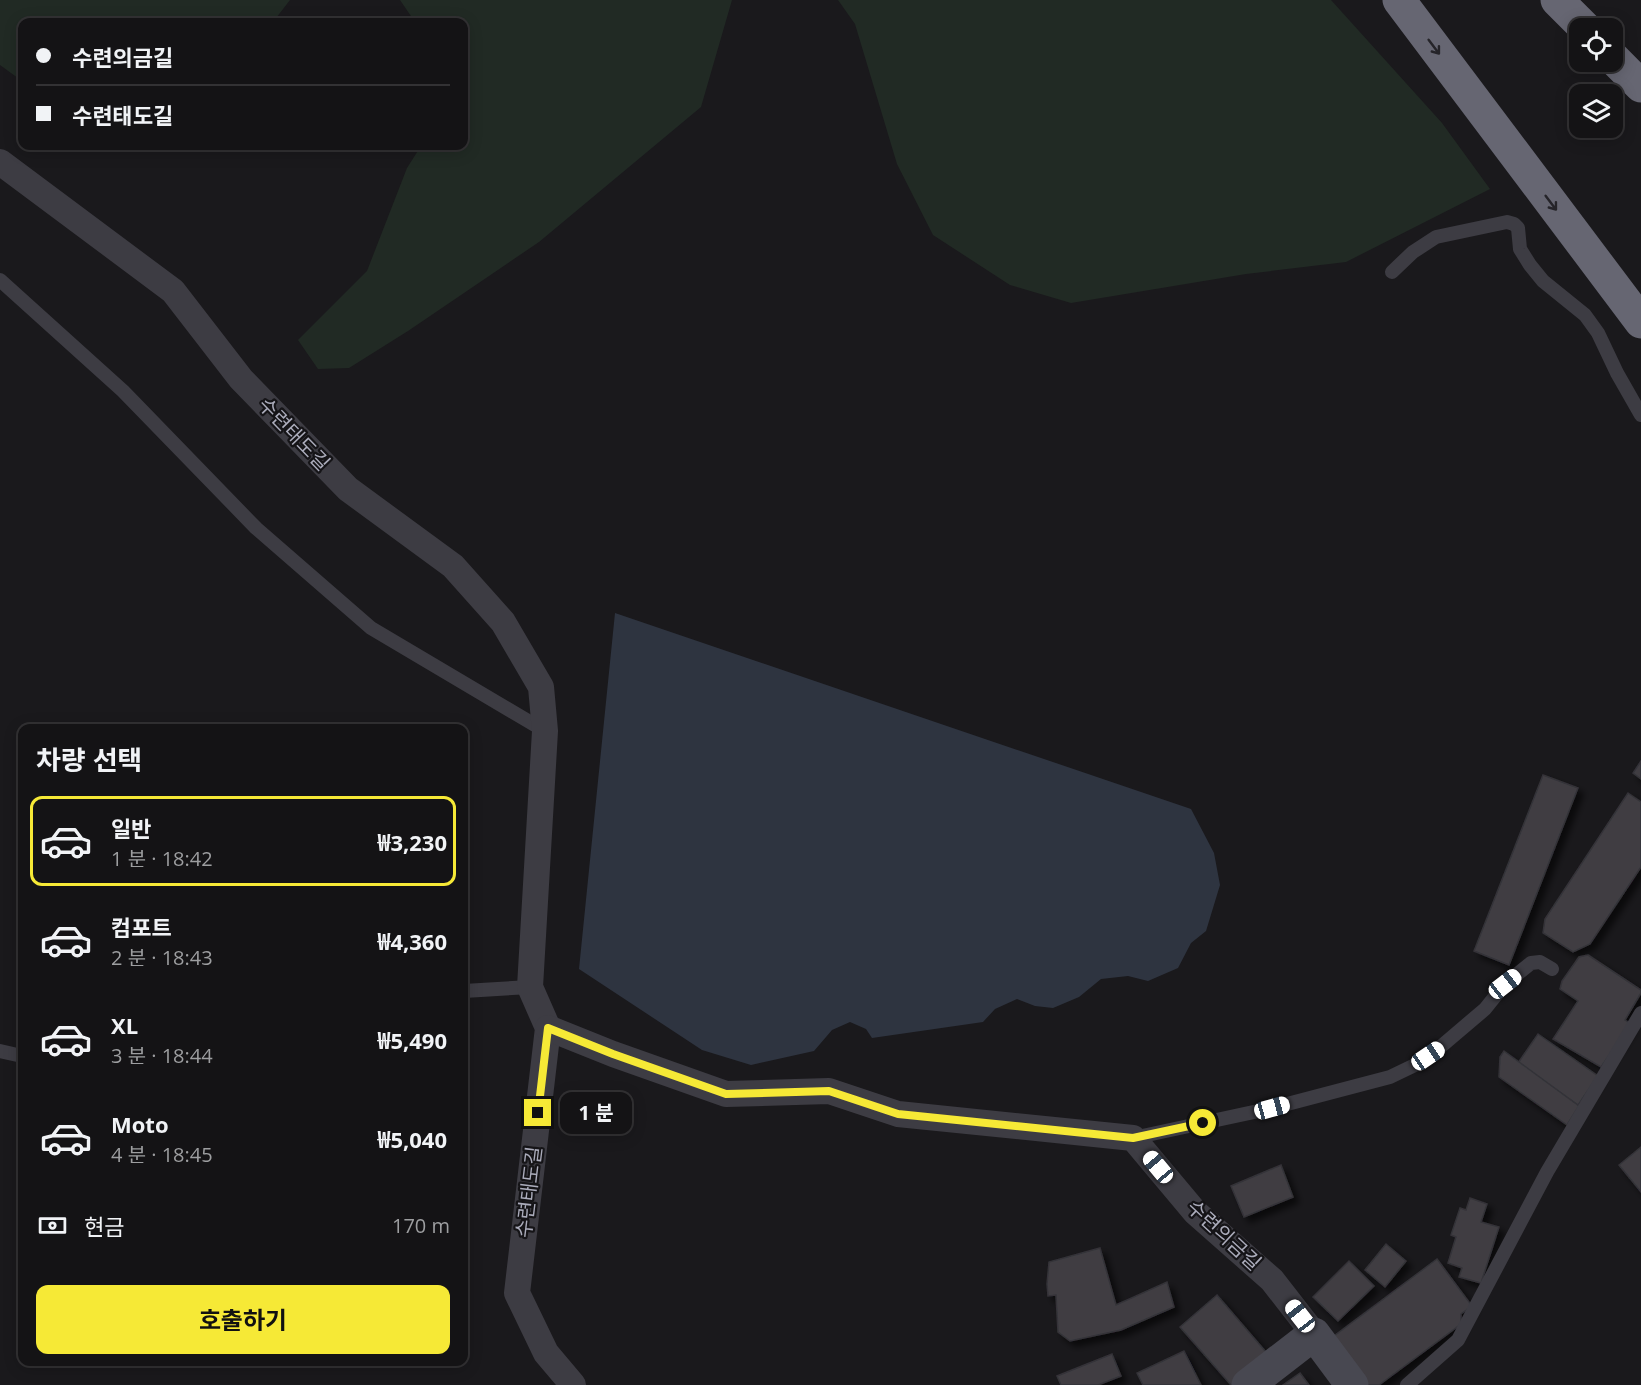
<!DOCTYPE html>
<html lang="ko">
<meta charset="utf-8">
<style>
body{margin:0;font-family:"Open Sans","Noto Sans KR",sans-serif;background:#1d1c1e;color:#f1f3f6;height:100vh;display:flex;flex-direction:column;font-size:22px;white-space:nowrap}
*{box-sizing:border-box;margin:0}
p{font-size:20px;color:#9d9ea0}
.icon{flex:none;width:33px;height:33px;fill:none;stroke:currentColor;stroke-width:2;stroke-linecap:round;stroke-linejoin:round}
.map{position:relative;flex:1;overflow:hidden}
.details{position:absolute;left:18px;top:724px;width:450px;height:642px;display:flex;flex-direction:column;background:#141315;border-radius:12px;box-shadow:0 3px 15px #0003,0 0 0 2px #333234}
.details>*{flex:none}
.hud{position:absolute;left:18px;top:18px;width:450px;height:132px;border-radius:12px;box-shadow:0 3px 15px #0003,0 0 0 2px #333234;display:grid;align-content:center;height:132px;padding:0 18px;background:#141315}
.tools{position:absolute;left:1569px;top:18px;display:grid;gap:12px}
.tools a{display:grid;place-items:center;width:54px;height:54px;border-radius:12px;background:#141315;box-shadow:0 3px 15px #0003,0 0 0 2px #333234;font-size:30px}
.end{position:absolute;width:27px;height:27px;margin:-14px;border:8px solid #f6e936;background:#111;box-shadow:0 0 0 3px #111}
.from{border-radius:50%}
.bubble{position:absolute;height:42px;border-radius:12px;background:#141315;box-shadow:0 3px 15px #0003,0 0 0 2px #333234;font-size:20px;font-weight:700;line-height:42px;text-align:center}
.car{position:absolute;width:18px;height:36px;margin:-18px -9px;border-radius:8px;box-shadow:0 0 4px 2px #0007;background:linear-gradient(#fff 24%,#345 0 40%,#fff 0 76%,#345 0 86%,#fff 0)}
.hud b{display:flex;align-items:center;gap:21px;height:57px;font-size:22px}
.hud b+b{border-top:2px solid #333234}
.hud i{width:15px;height:15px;background:#f1f3f6}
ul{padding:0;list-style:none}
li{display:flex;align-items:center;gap:18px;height:90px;margin:0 12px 9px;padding:0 6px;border:3px solid transparent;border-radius:12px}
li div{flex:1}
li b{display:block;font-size:22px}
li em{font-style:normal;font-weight:700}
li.selected{border-color:#f6e936}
li>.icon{width:54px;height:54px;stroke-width:1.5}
h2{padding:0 18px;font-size:27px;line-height:72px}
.pay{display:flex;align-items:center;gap:15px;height:66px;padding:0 18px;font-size:22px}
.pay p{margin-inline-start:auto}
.primary-button{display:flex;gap:12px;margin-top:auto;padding:12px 18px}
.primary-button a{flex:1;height:69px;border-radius:12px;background:#f6e936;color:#111;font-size:24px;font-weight:700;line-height:69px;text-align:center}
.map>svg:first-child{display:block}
.green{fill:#212a24}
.water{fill:#2e3440}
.building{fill:#3f3e43;stroke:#343338;stroke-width:1.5;filter:url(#shadow)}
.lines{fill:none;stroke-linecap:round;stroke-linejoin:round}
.lane{stroke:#3d3c43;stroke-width:14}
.street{stroke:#3d3c43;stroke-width:26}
.secondary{stroke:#484851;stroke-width:33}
.highway{stroke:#666672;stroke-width:33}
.oneway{stroke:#252429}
.route{stroke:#f6e936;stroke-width:8}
.labels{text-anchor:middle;stroke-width:4.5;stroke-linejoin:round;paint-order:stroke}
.street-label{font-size:20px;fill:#abacbb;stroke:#151417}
</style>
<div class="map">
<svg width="1641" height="1385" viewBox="0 0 1641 1385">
<defs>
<filter id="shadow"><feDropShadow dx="5.5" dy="5.5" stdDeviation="3" flood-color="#0009"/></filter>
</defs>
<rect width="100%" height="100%" fill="#1a191c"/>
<g class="green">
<polygon points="0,0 290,0 273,22 22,22 22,81 0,65"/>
<polygon points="400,0 732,0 701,107 539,242 408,331 349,368 318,369 298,340 367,271 407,168 421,146 464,146 464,22 415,22"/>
<polygon points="838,0 1331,0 1442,123 1490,189 1346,262 1246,274 1071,303 1010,285 933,235 897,164 855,24"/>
</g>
<polygon class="water" points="615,613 1191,809 1214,853 1220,885 1206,931 1191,943 1178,968 1148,981 1128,976 1101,979 1079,997 1053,1008 1035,1006 1017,999 995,1009 983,1022 872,1038 866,1029 850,1022 832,1030 814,1051 751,1065 702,1050 579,969"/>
<g class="building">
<polygon points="1641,761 1641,779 1633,773"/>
<polygon points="1543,775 1578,788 1509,965 1474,951"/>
<polygon points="1628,793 1641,802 1641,867 1590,944 1573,952 1543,933 1545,919"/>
<polygon points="1588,955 1641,990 1641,993 1625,1020 1631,1024 1601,1067 1553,1039 1578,1001 1560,989 1562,981 1579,957"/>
<polygon points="1538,1034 1598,1076 1578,1105 1518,1063"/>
<polygon points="1504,1051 1579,1106 1567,1125 1499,1077 1500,1057"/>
<polygon points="1641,1147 1641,1192 1619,1165"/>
<polygon points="1281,1165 1293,1197 1244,1217 1231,1186"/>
<polygon points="1470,1198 1487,1204 1481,1222 1499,1227 1481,1283 1459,1277 1462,1268 1448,1263 1456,1237 1451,1235 1460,1208 1466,1210"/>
<polygon points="1386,1244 1406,1261 1385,1287 1365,1270"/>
<polygon points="1100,1248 1116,1305 1167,1282 1174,1307 1121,1330 1070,1341 1058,1332 1056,1295 1048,1296 1047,1284 1049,1262"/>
<polygon points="1437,1259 1472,1306 1461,1314 1461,1324 1379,1385 1364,1385 1330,1339"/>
<polygon points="1349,1261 1374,1286 1338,1321 1313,1297"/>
<polygon points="1217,1295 1272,1359 1242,1385 1231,1385 1180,1327"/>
<polygon points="1184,1351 1201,1385 1143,1385 1137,1373"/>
<polygon points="1112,1354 1121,1376 1098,1385 1061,1385 1057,1376"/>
<polygon points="1300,1373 1309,1385 1283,1385"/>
</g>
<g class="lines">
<g class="lane">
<polyline points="1392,272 1413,252 1436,237 1507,222 1514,224 1518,228 1520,249 1530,265 1543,281 1585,315 1598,333 1617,373 1641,415"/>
<polyline points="0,280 123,391 256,528 371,628 545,731"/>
<polyline points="464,991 530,987"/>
<polyline points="0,1051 22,1056"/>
<polyline points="1133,1138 1272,1108 1390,1077 1417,1064 1438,1049 1485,1009 1505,984 1531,963 1540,962 1552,969"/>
<polyline points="1407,1385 1458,1340 1547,1172 1641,1013"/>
</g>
<g class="street">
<polyline points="0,162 173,291 241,379 348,489 453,566 503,622 541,687 545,731 530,987 548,1028 517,1293 546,1353 573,1385"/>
<polyline points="548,1028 613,1054 726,1094 829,1091 898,1114 1133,1138 1195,1212 1272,1280 1314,1334"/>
</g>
<polyline class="secondary" points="1248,1385 1314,1334 1352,1385"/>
<g class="highway">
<polyline points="1399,0 1641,322"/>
<polyline points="1557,0 1585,28"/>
<polyline points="1612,57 1641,86"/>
</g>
</g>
<defs><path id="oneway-shaft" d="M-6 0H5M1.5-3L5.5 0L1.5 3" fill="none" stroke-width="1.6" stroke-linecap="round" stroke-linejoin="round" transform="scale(1.5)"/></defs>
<g class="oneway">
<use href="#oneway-shaft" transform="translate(1434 47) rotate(53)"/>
<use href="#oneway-shaft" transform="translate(1551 203) rotate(53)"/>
</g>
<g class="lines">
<polyline class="route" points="538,1113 548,1028 613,1054 726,1094 829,1091 898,1114 1133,1138 1203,1123"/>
</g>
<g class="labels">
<g class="street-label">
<text transform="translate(294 434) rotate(46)" y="7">수련태도길</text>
<text transform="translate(529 1192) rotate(-83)" y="7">수련태도길</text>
<text transform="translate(1224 1235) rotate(43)" y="7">수련의금길</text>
</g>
</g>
</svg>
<div class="tools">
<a><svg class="icon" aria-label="locate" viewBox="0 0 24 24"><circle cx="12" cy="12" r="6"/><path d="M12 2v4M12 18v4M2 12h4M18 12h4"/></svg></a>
<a><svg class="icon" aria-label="layers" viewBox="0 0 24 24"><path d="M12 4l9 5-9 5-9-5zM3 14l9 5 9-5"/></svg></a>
</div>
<i class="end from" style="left:1203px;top:1123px"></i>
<i class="end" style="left:538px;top:1113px"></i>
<div class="bubble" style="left:560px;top:1092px;width:72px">1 분</div>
<i class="car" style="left:1505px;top:984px;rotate:52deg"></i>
<i class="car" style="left:1428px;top:1056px;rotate:56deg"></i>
<i class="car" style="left:1272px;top:1108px;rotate:75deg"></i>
<i class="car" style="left:1158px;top:1167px;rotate:320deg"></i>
<i class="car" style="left:1300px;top:1316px;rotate:322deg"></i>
<div class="hud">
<b><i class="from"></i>수련의금길</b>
<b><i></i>수련태도길</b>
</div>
<section class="details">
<h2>차량 선택</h2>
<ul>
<li class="selected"><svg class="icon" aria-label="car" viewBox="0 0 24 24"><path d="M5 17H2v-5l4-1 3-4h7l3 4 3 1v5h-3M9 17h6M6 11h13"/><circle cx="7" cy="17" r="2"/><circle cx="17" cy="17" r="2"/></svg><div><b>일반</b><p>1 분 · 18:42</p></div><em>₩3,230</em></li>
<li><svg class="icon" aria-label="car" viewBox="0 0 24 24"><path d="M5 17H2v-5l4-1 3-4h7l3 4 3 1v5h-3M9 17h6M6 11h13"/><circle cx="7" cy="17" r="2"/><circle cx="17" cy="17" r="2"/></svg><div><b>컴포트</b><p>2 분 · 18:43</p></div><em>₩4,360</em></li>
<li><svg class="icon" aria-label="car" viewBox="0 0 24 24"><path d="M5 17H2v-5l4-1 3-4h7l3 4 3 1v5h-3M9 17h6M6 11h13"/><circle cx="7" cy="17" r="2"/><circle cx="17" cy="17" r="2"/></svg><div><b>XL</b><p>3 분 · 18:44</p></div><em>₩5,490</em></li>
<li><svg class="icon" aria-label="car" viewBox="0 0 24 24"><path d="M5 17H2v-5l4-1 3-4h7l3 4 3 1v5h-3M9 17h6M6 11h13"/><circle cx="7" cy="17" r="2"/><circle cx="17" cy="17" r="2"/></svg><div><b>Moto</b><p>4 분 · 18:45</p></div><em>₩5,040</em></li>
</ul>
<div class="pay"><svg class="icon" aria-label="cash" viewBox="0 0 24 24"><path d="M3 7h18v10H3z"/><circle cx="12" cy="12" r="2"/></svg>현금<p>170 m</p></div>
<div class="primary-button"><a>호출하기</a></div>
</section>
</div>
